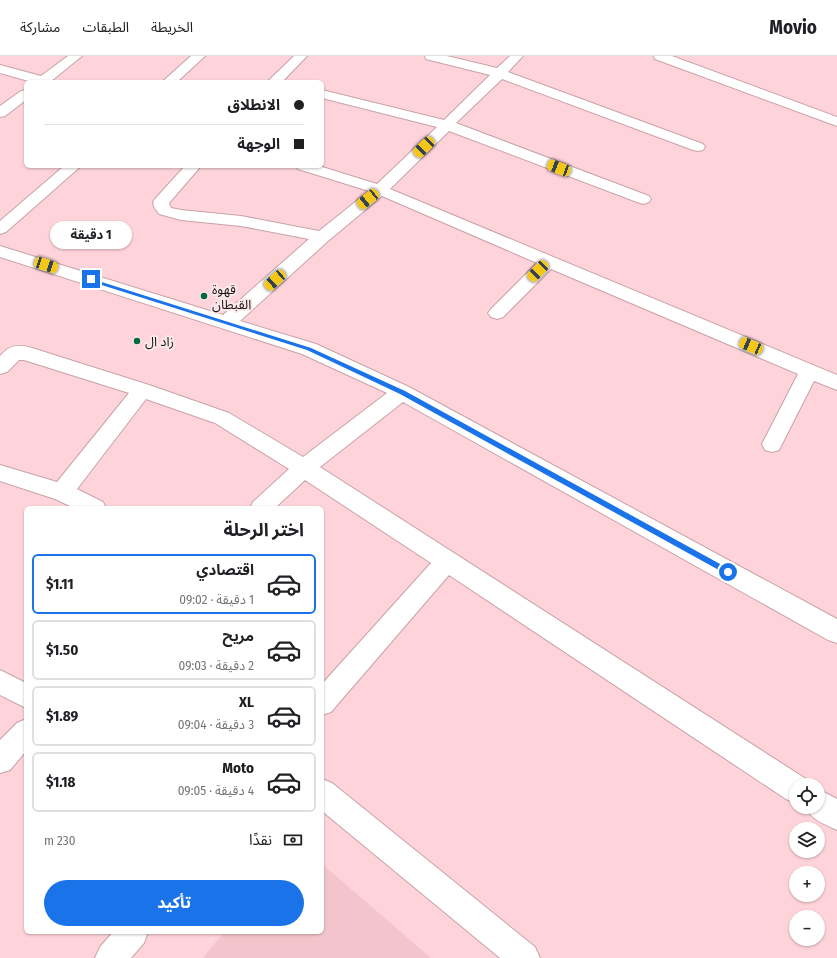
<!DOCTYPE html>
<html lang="ar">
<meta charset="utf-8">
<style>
body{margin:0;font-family:"Fira Sans Condensed","Noto Sans Arabic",sans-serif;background:#f6f6f6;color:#202124;direction:rtl;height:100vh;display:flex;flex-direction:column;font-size:15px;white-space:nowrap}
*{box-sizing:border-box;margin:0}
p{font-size:13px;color:#757577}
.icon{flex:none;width:22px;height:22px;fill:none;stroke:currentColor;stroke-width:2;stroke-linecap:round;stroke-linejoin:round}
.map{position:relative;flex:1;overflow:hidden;direction:ltr}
.details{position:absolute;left:24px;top:450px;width:300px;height:428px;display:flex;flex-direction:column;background:#fff;border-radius:6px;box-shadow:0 1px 3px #0004;direction:rtl}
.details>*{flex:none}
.banner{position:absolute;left:24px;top:24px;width:300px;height:88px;border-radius:6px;box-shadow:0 1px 3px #0004;direction:rtl;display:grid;align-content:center;height:88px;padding:0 20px;background:#fff}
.controls{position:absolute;left:789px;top:722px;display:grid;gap:8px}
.controls a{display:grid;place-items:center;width:36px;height:36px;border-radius:50%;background:#fff;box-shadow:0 1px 3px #0004;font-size:20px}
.end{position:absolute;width:18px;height:18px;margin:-9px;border:5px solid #1a73e8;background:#fff;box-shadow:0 0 0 2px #fff}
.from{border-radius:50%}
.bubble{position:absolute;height:28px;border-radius:14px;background:#fff;box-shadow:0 1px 3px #0004;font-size:13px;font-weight:700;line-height:28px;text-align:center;direction:rtl}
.car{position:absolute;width:12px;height:24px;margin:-12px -6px;border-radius:5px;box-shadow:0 0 3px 1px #0007;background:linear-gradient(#f5c518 24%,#345 0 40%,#f5c518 0 76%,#345 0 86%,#f5c518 0)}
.banner b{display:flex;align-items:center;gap:14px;height:38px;font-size:15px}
.banner b+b{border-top:1px solid #e0e0e0}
.banner i{width:10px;height:10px;background:#202124}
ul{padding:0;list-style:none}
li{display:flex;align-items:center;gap:12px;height:60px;margin:0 8px 6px;padding:0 12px;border:2px solid #e0e0e0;border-radius:6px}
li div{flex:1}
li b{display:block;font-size:15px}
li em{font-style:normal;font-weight:700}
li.active{border-color:#1a73e8}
li>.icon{width:36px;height:36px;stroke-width:1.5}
h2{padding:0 20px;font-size:18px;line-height:48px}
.pay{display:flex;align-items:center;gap:10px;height:44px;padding:0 20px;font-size:15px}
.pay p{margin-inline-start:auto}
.primary-button{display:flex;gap:8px;margin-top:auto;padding:8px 20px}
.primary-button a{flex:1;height:46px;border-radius:24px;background:#1a73e8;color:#fff;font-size:16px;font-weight:700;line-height:46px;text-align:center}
header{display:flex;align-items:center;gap:24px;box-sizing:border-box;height:56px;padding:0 20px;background:#fff;border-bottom:1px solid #e0e0e0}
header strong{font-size:19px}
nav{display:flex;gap:22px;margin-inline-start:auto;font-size:14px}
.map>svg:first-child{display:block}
.built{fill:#f3c4cb}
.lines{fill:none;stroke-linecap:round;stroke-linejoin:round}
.street-casing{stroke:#c9a1a8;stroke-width:2}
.street{fill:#fff;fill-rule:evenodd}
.route{fill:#1a73e8}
.poi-dot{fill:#00683f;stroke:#fae9eb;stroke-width:1.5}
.labels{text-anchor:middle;stroke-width:4;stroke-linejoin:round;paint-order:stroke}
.poi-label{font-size:13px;fill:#231517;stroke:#fae9eb;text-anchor:start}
</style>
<header>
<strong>Movio</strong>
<nav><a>الخريطة</a><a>الطبقات</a><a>مشاركة</a></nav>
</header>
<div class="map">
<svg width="837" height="902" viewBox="0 0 837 902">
<rect width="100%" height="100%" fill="#fed4da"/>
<polygon class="built" points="322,808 431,902 203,902 224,876 322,876"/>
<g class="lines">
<g class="street-casing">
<g id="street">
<polygon points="68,0 82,0 50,26 32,26 0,17 0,9 41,20"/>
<polygon points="191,0 205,0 177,26 162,26"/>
<polygon points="294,0 307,0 282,26 267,26"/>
<path d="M 425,0 L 447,0 L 497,12 L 510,0 L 523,0 L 508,16 L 703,88 L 705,91 L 703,94 L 698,95 L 693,94 L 502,23 L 456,67 L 649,140 L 651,143 L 649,146 L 643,148 L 637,146 L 449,75 L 390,133 L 837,319 L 837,334 L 814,325 L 779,394 L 772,396 L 765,394 L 762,388 L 798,318 L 551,213 L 503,261 L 497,263 L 491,261 L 488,257 L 491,253 L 537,207 L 382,140 L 328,185 L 240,265 L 316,288 L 409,331 L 837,563 L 837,587 L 828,584 L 403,346 L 320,411 L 806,723 L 808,729 L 796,729 L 796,747 L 786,743 L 449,519 L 331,656 L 322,659 L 322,628 L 431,507 L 305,424 L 275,452 L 250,452 L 253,446 L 289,413 L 215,367 L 146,343 L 77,433 L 103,446 L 106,452 L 74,452 L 55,443 L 0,425 L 0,409 L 57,426 L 129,337 L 24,304 L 19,304 L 7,316 L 0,318 L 0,300 C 10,289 18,288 32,292 L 149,329 L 229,357 L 303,401 L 387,337 L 302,298 L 0,201 L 0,190 L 223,259 L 309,183 L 241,170 L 181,164 L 159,158 L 154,151 L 153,146 L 155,143 L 185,110 L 201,110 L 169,147 L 171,152 L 181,154 L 241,160 L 319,175 L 369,135 L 298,113 L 295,110 L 319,110 L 377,128 L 437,71 L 322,42 L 322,34 L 444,64 L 490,19 L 426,3 Z"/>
<polygon points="654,0 672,0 837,61 837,70 655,3"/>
<polygon points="26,34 26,44 5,60 0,61 0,50 21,35"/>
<polygon points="64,110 81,110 6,176 0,178 0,165"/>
<polygon points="0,614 26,627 26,652 0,639"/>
<polygon points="26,663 26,695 10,714 0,717 0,684 17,667"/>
<polygon points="322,723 332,727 535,891 540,902 500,902 322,755"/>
<path d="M 818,733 L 837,743 L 837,774 C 826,769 810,763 806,751 L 818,751 Z"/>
<polygon points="113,876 148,876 144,887 131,902 95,902 100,891"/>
</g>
</g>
<use href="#street" class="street"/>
</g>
<polygon class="route" points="89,222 311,292 405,335 731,514 732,516 731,518 726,518 400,338 307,294 89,225"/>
<g class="poi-dot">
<circle cx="204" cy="240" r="4"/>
<circle cx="137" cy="285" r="4"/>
</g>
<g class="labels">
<g class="poi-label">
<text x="212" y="238">قهوة<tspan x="212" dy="15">القبطان</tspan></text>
<text x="145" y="290">زاد ال</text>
</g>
</g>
</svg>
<div class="controls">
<a><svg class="icon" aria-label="locate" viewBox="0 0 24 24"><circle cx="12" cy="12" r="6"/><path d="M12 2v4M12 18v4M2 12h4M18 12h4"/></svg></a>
<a><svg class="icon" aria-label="layers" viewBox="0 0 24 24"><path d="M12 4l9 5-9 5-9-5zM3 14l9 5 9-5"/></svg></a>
<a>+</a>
<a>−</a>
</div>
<i class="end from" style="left:728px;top:516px"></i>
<i class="end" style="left:91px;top:223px"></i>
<div class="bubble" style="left:50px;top:165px;width:82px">1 دقيقة</div>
<i class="car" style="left:424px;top:91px;rotate:226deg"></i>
<i class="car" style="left:559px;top:112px;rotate:291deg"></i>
<i class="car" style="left:368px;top:143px;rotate:231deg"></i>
<i class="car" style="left:46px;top:209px;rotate:108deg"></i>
<i class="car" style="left:538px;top:215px;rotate:225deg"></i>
<i class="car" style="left:275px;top:224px;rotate:228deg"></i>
<i class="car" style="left:751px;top:290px;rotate:293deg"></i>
<div class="banner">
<b><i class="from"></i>الانطلاق</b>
<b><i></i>الوجهة</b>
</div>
<section class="details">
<h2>اختر الرحلة</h2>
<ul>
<li class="active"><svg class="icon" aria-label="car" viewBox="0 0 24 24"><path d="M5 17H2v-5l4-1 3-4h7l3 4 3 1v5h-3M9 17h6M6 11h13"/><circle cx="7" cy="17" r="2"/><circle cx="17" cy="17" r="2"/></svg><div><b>اقتصادي</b><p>1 دقيقة · 09:02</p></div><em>$1.11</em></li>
<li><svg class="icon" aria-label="car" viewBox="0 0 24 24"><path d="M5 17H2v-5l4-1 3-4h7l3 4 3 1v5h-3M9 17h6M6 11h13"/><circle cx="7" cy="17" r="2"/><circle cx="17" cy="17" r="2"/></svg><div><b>مريح</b><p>2 دقيقة · 09:03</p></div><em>$1.50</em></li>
<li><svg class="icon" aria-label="car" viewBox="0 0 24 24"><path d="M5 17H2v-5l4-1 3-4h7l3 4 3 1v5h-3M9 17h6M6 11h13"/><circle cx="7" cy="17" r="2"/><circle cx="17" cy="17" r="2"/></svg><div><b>XL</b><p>3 دقيقة · 09:04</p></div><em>$1.89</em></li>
<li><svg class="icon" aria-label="car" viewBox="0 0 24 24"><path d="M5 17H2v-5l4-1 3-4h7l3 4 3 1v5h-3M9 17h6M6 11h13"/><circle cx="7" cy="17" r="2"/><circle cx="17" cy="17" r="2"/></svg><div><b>Moto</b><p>4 دقيقة · 09:05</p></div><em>$1.18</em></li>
</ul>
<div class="pay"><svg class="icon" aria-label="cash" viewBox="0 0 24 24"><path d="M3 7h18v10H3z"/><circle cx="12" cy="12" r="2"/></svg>نقدًا<p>230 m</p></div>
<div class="primary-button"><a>تأكيد</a></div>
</section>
</div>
